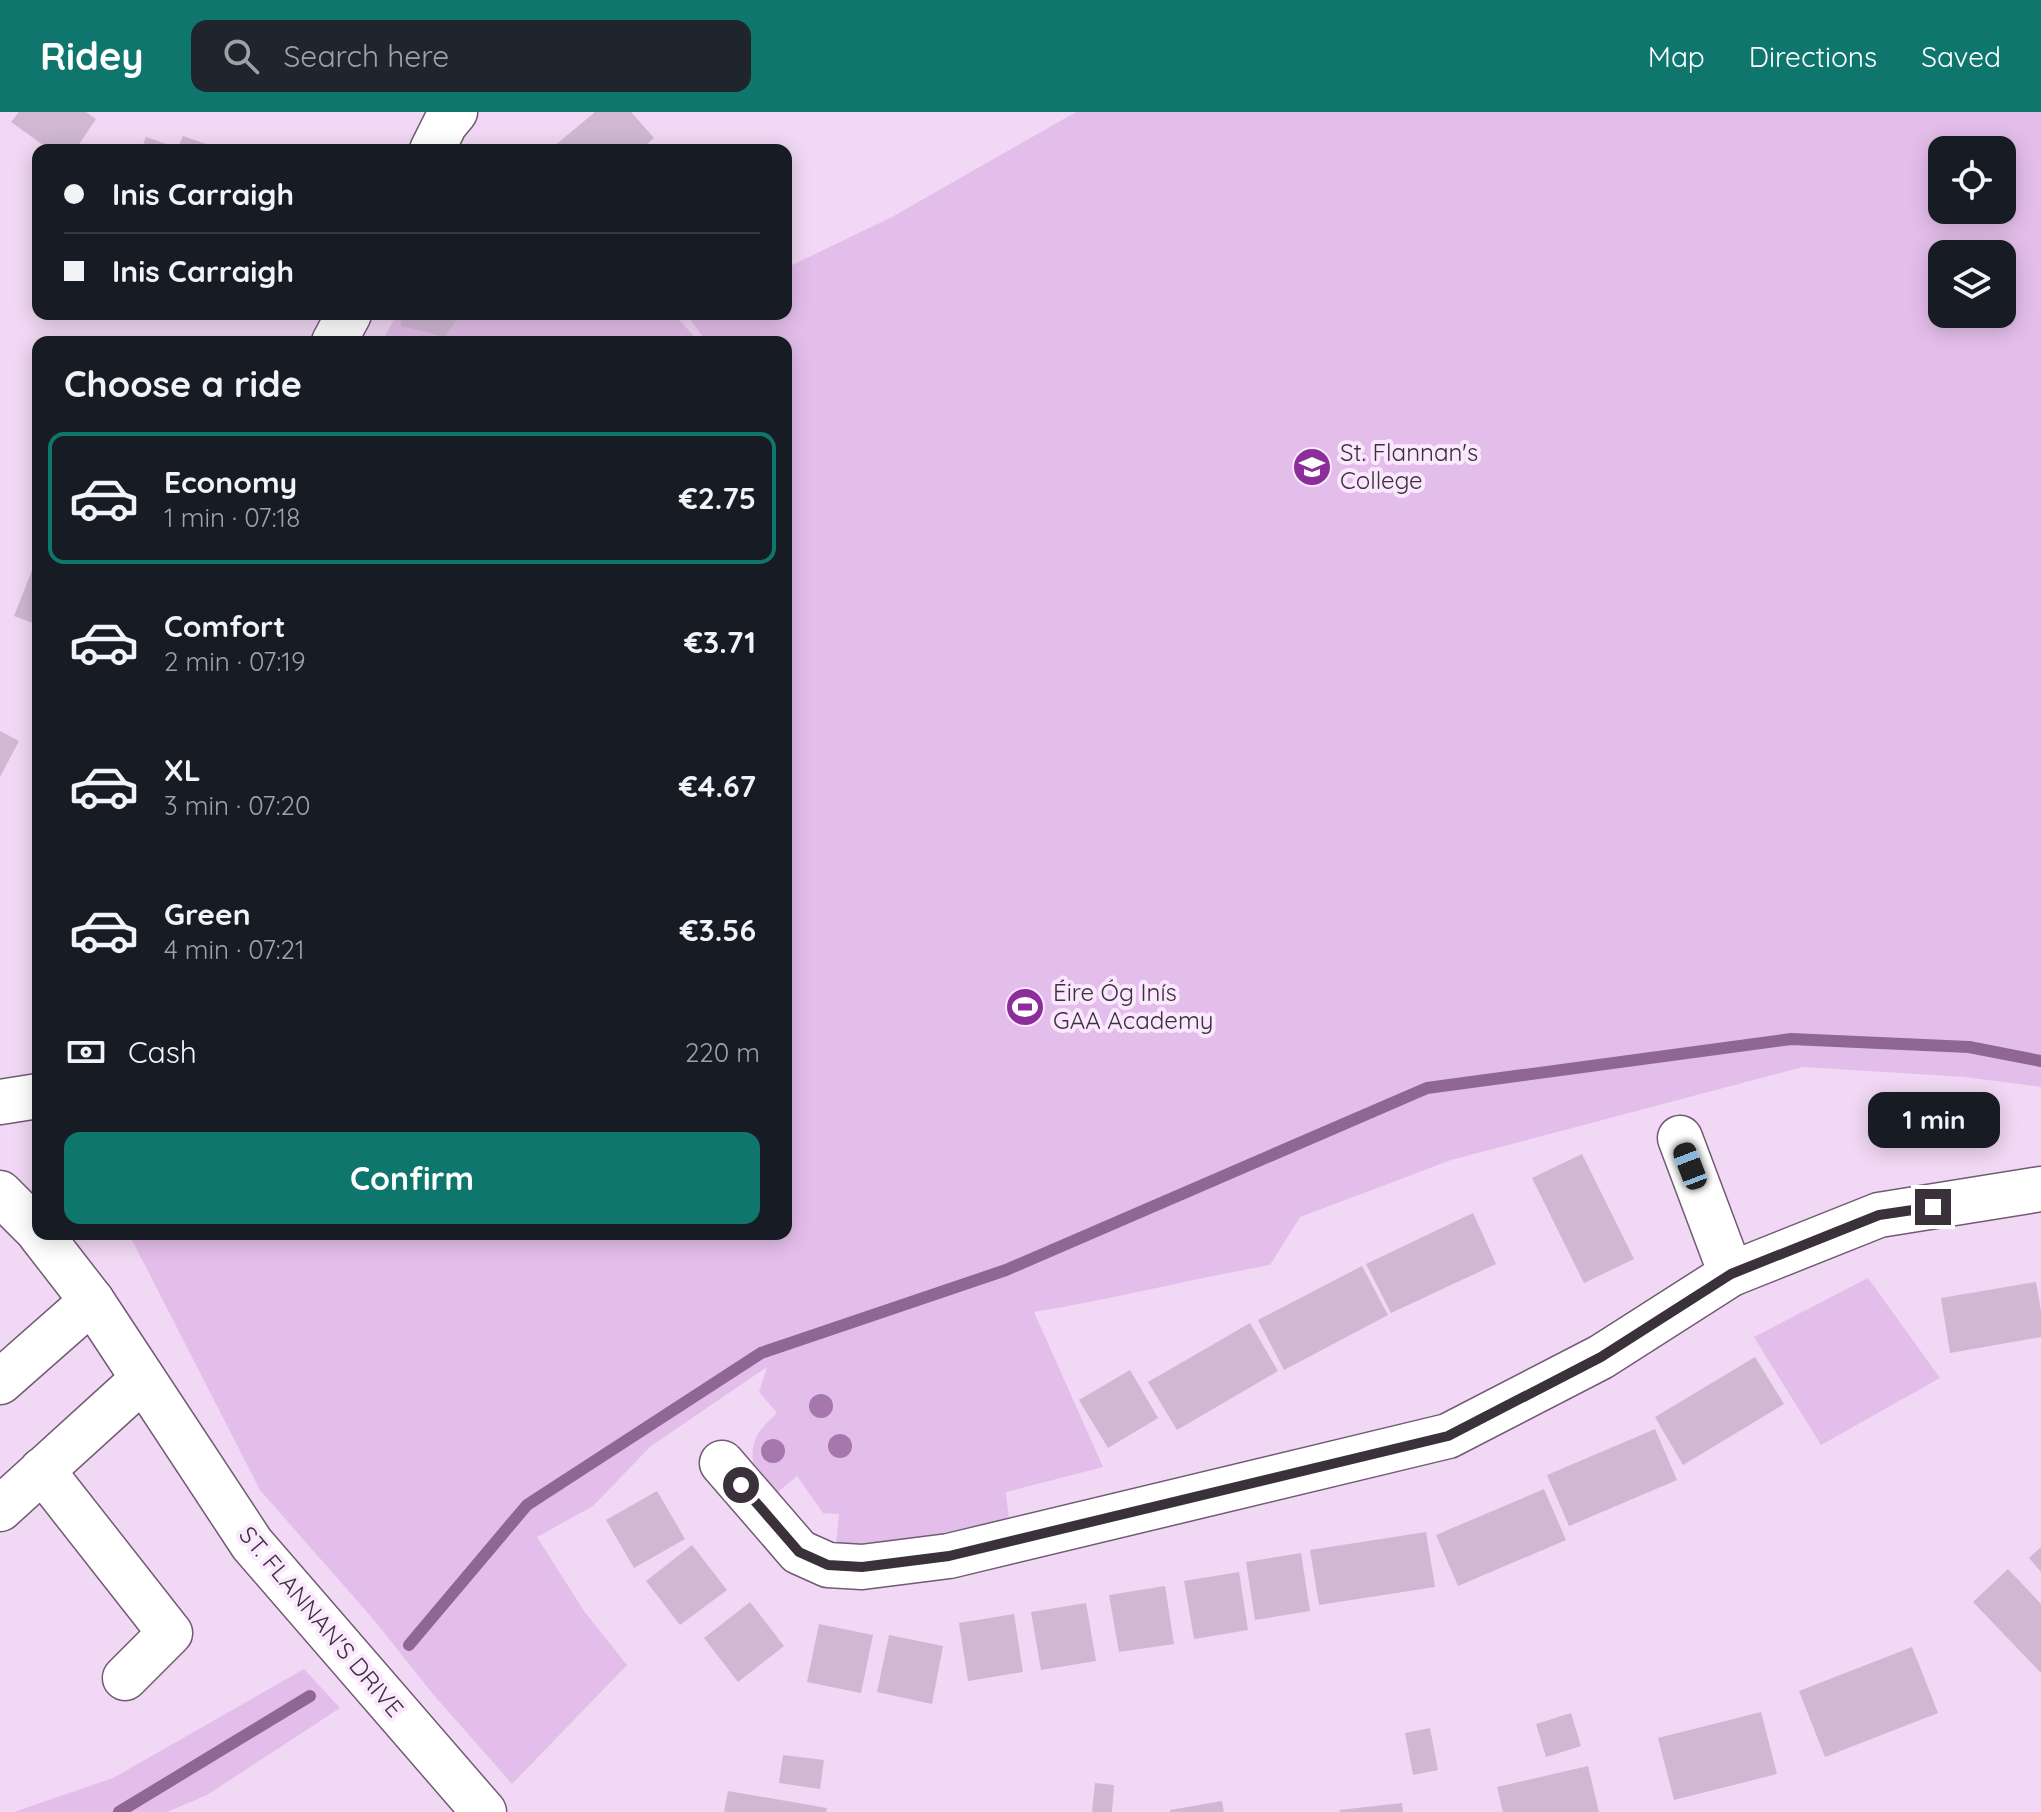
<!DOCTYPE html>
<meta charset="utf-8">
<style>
body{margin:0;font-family:Quicksand,sans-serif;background:#20242c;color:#f1f3f6;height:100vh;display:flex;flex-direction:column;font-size:30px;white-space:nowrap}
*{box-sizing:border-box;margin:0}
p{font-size:26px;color:#9ea1a6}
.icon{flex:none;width:44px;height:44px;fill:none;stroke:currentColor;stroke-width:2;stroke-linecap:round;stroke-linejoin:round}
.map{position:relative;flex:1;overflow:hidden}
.details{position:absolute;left:32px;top:224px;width:760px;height:904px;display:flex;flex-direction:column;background:#171b24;border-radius:16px;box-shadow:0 4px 20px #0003}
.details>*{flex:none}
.banner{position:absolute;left:32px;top:32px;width:760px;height:176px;border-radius:16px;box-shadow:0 4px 20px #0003;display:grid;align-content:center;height:176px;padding:0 32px;background:#171b24}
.buttons{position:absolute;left:1928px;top:24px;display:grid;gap:16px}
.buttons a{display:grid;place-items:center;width:88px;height:88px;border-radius:16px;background:#171b24;box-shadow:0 4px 20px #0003;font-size:40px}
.end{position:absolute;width:36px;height:36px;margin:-18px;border:10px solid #3a313b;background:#fff;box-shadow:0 0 0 4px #fff}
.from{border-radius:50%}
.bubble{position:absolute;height:56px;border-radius:16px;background:#171b24;box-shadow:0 4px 20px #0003;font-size:26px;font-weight:700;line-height:56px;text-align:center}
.car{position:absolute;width:24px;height:48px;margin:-24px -12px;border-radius:10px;box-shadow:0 0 6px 2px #0007;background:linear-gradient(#222 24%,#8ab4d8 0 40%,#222 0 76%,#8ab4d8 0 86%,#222 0)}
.banner b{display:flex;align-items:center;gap:28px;height:76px;font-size:30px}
.banner b+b{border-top:2px solid #363941}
.banner i{width:20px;height:20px;background:#f1f3f6}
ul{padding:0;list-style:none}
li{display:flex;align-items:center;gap:24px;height:132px;margin:0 16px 12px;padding:0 16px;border:4px solid transparent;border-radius:16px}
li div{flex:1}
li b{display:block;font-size:30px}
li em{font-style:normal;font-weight:700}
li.on{border-color:#0f766e}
li>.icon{width:72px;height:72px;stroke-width:1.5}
h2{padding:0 32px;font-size:36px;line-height:96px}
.pay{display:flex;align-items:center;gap:20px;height:88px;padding:0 32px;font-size:30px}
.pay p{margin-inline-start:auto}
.primary-button{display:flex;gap:16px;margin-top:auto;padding:16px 32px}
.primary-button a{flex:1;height:92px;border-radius:16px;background:#0f766e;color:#fff;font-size:32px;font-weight:700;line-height:92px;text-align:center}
header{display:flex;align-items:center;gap:48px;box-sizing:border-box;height:112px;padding:0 40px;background:#0f766e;color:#fff}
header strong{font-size:38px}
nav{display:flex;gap:44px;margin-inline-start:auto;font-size:28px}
.search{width:560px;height:72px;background:#20242c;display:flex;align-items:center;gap:20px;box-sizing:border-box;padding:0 28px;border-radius:16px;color:#9ea1a6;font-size:30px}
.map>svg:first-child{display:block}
.green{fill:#e4beea;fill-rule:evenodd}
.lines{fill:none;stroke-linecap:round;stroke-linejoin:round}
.stream{stroke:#8f6694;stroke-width:12}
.building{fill:#d0b8d3}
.minor-casing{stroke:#705b73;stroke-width:47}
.minor{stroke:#fff;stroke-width:44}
.tree{fill:#a677ac}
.route{stroke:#3a313b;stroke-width:10}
.labels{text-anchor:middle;stroke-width:8;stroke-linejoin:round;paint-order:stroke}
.poi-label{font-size:24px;fill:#3a313b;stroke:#fbe7fe;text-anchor:start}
.street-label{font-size:24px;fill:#3a313b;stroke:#fbe7fe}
</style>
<header>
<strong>Ridey</strong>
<div class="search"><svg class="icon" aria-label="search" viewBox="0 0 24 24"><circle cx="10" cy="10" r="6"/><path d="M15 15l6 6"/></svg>Search here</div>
<nav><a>Map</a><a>Directions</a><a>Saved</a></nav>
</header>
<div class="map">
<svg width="2041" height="1700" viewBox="0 0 2041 1700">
<rect width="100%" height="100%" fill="#f1d8f4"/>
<g class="green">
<path d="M 1076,0 L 2041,0 L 2041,975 L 1965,965 L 1803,955 L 1451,1048 L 1300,1105 L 1270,1153 C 1191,1167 1113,1187 1034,1200 L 1103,1355 L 1006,1380 L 1009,1408 L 908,1432 L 836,1433 L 839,1402 L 823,1401 L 797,1364 L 772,1385 C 756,1367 745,1344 759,1320 C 763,1314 771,1307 777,1301 L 759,1280 L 767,1255 L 651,1334 L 593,1394 L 537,1425 L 584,1499 L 627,1553 L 512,1672 L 432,1581 L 374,1508 L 260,1378 L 129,1122 L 786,1122 L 786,230 L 707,230 L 687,204 L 786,202 L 786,156 L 892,105 ZM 1942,38 L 2002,38 L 2002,98 L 1942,98 ZM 1942,142 L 2002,142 L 2002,202 L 1942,202 Z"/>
<polygon points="397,202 674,202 699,230 382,230"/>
<polygon points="1868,1166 1940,1266 1821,1333 1754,1225"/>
<polygon points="304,1557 340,1596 207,1683 167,1700 14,1700 113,1666"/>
</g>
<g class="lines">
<g class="stream">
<polyline points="409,1533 527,1393 761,1241 1006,1158 1427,976 1791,927 1969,935 2041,949"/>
<polyline points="119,1700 310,1584"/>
</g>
</g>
<g class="building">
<polygon points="19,0 86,0 96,7 75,38 50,38 11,10"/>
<polygon points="595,0 631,0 654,26 640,38 554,38 552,36"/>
<polygon points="183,24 212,34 211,38 141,38 146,25 178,36"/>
<polygon points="401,202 460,202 445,225 401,214"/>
<polygon points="38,443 38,513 14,504"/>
<polygon points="0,619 19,629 0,665"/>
<polygon points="1582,1042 1634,1147 1584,1171 1532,1066"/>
<polygon points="1473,1101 1496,1152 1391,1201 1366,1152"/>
<polygon points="1362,1154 1388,1203 1284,1258 1258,1208"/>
<polygon points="2036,1170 2041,1199 2041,1225 1950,1241 1941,1186"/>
<polygon points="1250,1211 1278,1259 1177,1318 1148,1270"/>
<polygon points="1755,1245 1784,1292 1683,1353 1655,1305"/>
<polygon points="1130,1258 1158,1306 1108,1336 1079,1288"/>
<polygon points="1655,1317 1677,1368 1569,1414 1547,1363"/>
<polygon points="1544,1377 1566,1428 1458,1474 1436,1423"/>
<polygon points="657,1379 685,1427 634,1456 606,1408"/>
<polygon points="1426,1420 1435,1475 1319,1493 1310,1438"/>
<polygon points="692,1433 727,1478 680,1513 646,1469"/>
<polygon points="2041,1435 2041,1460 2029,1446"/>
<polygon points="1301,1441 1310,1499 1255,1508 1246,1450"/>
<polygon points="2008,1457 2041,1492 2041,1561 1973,1490"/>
<polygon points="1239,1460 1248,1518 1194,1527 1184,1469"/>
<polygon points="1165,1474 1174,1532 1119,1540 1109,1483"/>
<polygon points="750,1490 784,1534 738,1570 704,1526"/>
<polygon points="1086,1491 1096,1549 1041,1558 1031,1500"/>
<polygon points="1014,1502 1023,1560 968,1569 959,1511"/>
<polygon points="819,1512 873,1523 861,1581 807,1570"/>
<polygon points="889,1523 943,1534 932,1592 877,1580"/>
<polygon points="1912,1535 1938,1601 1825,1645 1799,1579"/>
<polygon points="1761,1600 1777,1662 1674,1688 1658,1626"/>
<polygon points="1571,1601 1581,1634 1546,1645 1536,1612"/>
<polygon points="1430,1616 1438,1658 1413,1663 1405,1621"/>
<polygon points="783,1643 824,1648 820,1677 779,1671"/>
<polygon points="1588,1654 1599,1700 1503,1700 1497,1675"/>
<polygon points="1095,1671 1114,1673 1112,1700 1092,1700"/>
<polygon points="728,1679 827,1696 826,1700 724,1700"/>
<polygon points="1222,1689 1224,1700 1170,1700 1170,1698"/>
<polygon points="1402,1691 1403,1700 1340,1700 1339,1698"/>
</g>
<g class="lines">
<g class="minor-casing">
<g id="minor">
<polyline points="432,38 445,12 455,0"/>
<polyline points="334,230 349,202"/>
<polyline points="0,990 38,984"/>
<polyline points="1680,1026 1731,1162"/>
<polyline points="0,1081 38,1119"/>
<polyline points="40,1122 92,1189 252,1432 484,1700"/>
<polyline points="0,1270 92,1189"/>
<polyline points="722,1351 799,1440 828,1453 862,1455 949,1444 1448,1324 1601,1245 1731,1162 1879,1103 2041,1077"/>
<polyline points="42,1358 170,1521 125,1566"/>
<polyline points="0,1397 143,1267"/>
</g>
</g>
<use href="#minor" class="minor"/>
</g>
<g class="tree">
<circle cx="821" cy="1294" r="12"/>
<circle cx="840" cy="1334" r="12"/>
<circle cx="773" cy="1339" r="12"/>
</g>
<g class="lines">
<polyline class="route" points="741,1373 799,1440 828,1453 862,1455 949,1444 1448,1324 1601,1245 1731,1162 1879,1103 1933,1095"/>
</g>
<defs>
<g id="school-disc" transform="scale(2)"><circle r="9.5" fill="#8b2e99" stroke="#fbe7fe"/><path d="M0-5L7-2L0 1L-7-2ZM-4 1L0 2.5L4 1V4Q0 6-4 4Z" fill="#fff"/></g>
<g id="stadium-disc" transform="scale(2)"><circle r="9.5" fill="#8b2e99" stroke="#fbe7fe"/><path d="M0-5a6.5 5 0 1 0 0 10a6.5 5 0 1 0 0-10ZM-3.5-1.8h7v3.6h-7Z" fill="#fff"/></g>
</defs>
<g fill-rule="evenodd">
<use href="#school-disc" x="1312" y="355"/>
<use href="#stadium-disc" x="1025" y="895"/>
</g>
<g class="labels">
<g class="poi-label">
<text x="1340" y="349">St. Flannan's<tspan x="1340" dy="28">College</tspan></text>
<text x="1053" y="889">Éire Óg Inís<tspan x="1053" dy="28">GAA Academy</tspan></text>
</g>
<g class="street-label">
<text transform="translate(321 1510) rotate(50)" y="8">ST. FLANNAN'S DRIVE</text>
</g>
</g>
</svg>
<div class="buttons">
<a><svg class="icon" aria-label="locate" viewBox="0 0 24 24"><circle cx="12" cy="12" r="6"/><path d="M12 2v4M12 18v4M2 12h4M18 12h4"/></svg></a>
<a><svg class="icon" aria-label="layers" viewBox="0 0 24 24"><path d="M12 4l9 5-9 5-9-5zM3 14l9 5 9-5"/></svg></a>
</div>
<i class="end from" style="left:741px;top:1373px"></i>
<i class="end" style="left:1933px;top:1095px"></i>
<div class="bubble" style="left:1868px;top:980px;width:132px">1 min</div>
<i class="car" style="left:1690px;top:1054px;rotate:339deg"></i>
<div class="banner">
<b><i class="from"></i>Inis Carraigh</b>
<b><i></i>Inis Carraigh</b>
</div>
<section class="details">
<h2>Choose a ride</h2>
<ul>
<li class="on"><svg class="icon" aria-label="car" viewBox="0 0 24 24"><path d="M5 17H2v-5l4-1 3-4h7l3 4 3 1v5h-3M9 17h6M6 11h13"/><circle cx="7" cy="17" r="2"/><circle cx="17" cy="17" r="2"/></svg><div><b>Economy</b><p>1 min · 07:18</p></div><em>€2.75</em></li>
<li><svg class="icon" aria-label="car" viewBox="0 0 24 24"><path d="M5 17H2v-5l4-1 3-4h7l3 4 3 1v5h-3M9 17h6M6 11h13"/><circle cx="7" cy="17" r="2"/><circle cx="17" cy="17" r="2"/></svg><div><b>Comfort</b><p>2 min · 07:19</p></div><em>€3.71</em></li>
<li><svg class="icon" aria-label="car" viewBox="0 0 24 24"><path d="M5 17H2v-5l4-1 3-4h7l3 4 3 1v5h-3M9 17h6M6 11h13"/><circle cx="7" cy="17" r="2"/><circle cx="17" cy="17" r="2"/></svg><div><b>XL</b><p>3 min · 07:20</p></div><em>€4.67</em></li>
<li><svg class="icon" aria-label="car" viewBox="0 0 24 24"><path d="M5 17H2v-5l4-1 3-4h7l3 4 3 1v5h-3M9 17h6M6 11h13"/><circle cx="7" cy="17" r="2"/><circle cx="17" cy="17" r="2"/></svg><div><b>Green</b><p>4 min · 07:21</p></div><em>€3.56</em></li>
</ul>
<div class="pay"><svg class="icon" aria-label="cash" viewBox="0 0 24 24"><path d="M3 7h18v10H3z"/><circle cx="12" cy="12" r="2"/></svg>Cash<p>220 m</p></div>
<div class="primary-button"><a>Confirm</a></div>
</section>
</div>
